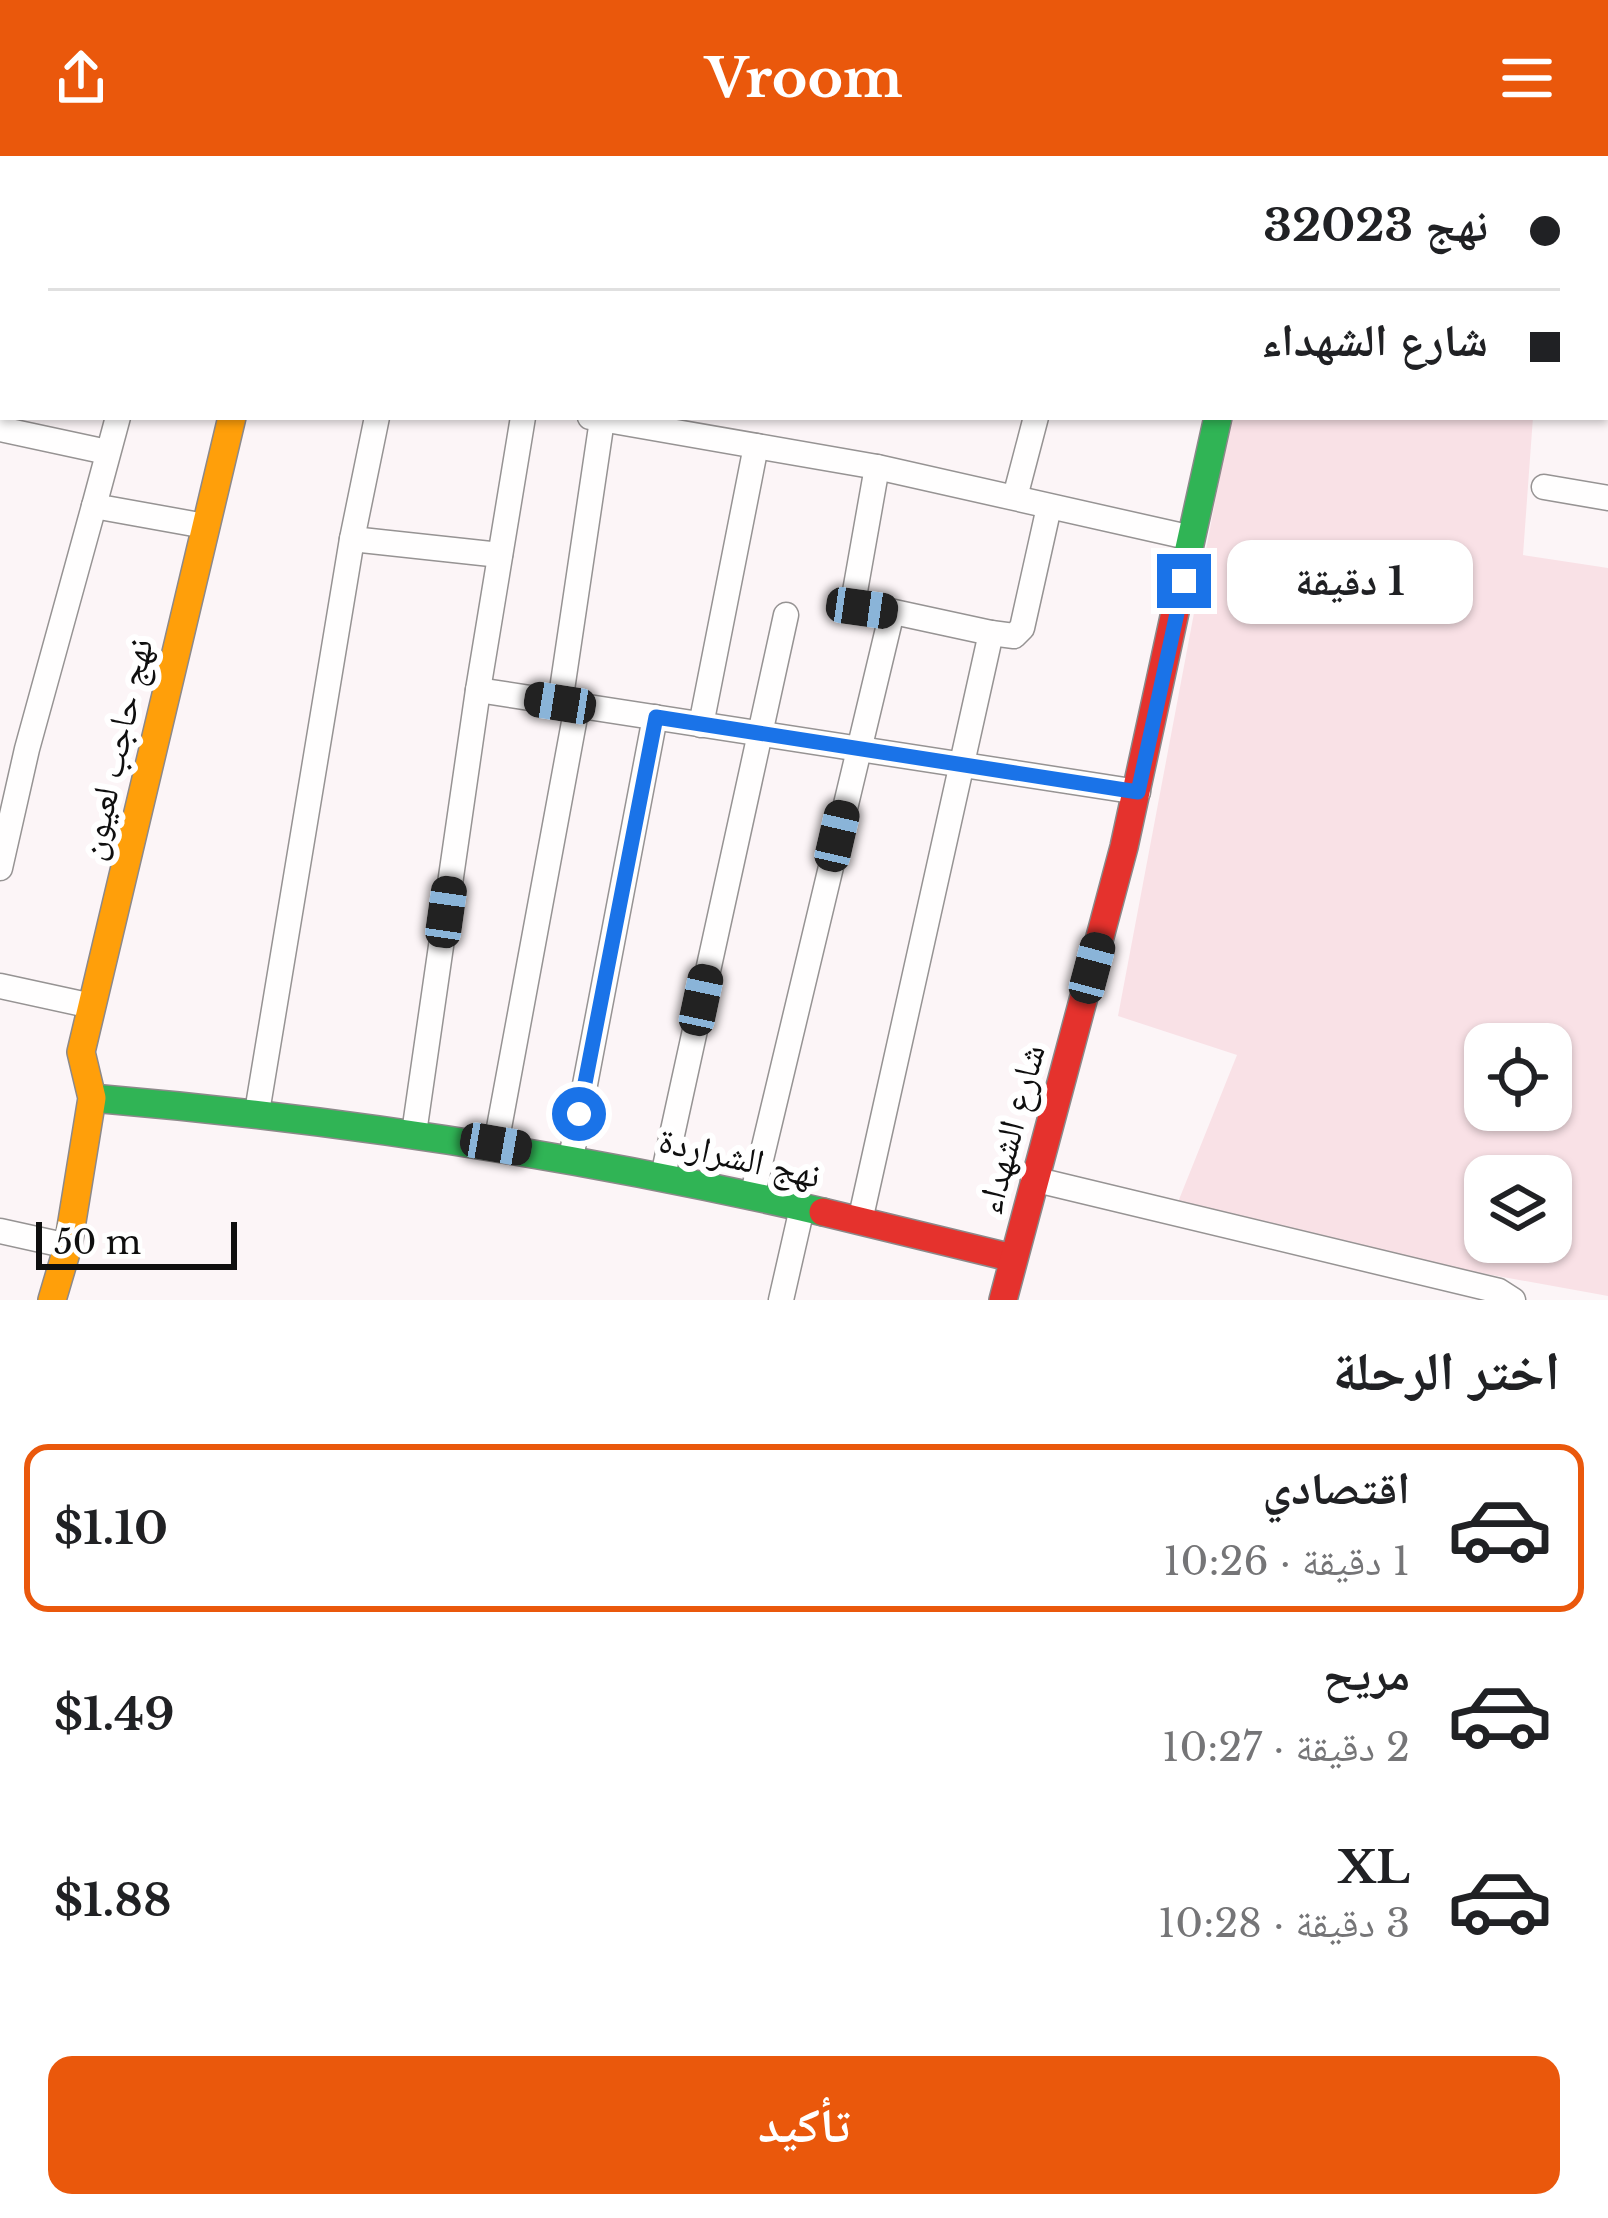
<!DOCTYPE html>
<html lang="ar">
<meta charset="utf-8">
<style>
body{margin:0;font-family:"Libre Baskerville","Noto Naskh Arabic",serif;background:#f2f2f2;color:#202124;direction:rtl;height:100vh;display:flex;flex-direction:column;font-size:45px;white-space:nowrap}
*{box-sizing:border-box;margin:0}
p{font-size:39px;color:#757577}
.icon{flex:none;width:66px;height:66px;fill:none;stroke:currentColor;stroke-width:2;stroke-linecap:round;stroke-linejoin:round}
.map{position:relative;height:1144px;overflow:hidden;direction:ltr}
.side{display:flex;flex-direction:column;background:#fff;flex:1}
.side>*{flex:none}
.banner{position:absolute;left:0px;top:0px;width:1608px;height:264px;box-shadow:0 3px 9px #0004;direction:rtl;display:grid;align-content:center;height:264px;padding:0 48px;background:#fff}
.buttons{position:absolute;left:1464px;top:867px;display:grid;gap:24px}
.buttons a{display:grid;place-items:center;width:108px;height:108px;border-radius:24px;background:#fff;box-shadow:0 3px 9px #0004;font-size:60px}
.scale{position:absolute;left:36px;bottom:30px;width:201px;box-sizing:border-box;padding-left:12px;border:6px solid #0f0f0f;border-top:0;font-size:33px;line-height:42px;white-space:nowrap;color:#0f0f0f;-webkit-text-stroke:9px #fff;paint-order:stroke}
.end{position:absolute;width:54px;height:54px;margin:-27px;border:15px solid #1a73e8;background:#fff;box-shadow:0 0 0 6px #fff}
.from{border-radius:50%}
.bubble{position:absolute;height:84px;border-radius:24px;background:#fff;box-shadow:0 3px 9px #0004;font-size:39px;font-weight:800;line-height:84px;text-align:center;direction:rtl}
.car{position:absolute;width:36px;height:72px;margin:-36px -18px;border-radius:15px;box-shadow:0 0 9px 3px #0007;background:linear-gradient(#222 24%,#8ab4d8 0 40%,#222 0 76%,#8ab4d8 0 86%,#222 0)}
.banner b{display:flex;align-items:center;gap:42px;height:114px;font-size:45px}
.banner b+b{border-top:3px solid #e0e0e0}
.banner i{width:30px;height:30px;background:#202124}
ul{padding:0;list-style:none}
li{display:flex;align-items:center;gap:36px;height:168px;margin:0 24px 18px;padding:0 24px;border:6px solid transparent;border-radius:24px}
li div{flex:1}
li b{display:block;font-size:45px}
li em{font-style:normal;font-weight:800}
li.current{border-color:#ea580c}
li>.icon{width:108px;height:108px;stroke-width:1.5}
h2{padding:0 48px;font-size:54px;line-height:144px}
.cta{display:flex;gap:24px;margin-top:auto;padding:24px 48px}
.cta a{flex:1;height:138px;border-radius:24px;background:#ea580c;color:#fff;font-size:48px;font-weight:800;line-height:138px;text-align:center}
header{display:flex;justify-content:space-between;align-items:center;height:156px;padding:0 48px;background:#ea580c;color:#fff;font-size:54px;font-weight:800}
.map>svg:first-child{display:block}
.farmland{fill:#f9e1e6;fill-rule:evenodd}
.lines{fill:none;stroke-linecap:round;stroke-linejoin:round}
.street-casing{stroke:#969393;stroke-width:27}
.fast-casing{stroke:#8c898a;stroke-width:30}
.slow-casing{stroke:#8c898a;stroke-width:30}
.jam-casing{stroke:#8c898a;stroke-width:30}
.street{stroke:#fffefe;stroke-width:24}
.fast{stroke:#30b455;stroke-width:27}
.slow{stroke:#ff9f0a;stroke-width:27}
.jam{stroke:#e5322d;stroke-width:27}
.route{stroke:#1a73e8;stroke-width:15}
.labels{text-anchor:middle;stroke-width:12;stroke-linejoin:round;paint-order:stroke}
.street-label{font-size:36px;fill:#0f0f0f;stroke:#fff}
</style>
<header><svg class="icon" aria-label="menu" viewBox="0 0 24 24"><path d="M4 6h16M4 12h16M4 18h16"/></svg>Vroom<svg class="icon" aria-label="share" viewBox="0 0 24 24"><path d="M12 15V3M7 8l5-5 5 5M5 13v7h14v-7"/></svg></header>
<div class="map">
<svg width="1608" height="1144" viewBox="0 0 1608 1144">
<rect width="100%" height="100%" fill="#fcf5f7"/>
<path class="farmland" d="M 1231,261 L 1533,261 L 1523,399 L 1608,412 L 1608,1140 L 1172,1061 L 1237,899 L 1118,860 ZM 1485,888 L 1551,888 L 1551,954 L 1485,954 ZM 1485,1020 L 1551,1020 L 1551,1086 L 1485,1086 Z"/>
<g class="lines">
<g class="street-casing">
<g id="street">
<polyline points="1404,0 1422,3"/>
<polyline points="19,3 19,0"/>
<polyline points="302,3 303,0"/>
<polyline points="437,3 438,0"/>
<polyline points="558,3 558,0"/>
<polyline points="746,3 746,0"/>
<polyline points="871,3 872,0"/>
<polyline points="973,3 974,0"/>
<polyline points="1605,28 1608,28"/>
<polyline points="0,88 3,75"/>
<polyline points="1605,103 1608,103"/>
<polyline points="1605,203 1608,203"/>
<polyline points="118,261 94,350 205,370"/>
<polyline points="590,261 877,311 1192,382"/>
<polyline points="0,273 107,296"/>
<polyline points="1544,331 1608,342"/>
<polyline points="1015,341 1036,261"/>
<polyline points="352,383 500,399"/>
<polyline points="991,477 1014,480 1022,472 1049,351"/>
<polyline points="478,534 1138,636"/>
<polyline points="560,547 602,264"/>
<polyline points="701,569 756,290"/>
<polyline points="0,712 27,593 94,350"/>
<polyline points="0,830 92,850"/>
<polyline points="257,956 352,383 377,261"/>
<polyline points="414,977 478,534 523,261"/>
<polyline points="496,988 577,550"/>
<polyline points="571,1002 655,561"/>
<polyline points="663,1020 786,459"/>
<polyline points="1033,1023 1499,1135 1513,1144"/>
<polyline points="752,1041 892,456"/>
<polyline points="860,1065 991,477 857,448 854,441 877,311"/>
<polyline points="0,1075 68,1090"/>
<polyline points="781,1144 802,1052"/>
</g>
</g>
<g class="fast-casing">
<g id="fast">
<polyline points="1275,3 1276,0"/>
<polyline points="1177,447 1218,261"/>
<path d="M 92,942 C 339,963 581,1000 823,1056"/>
</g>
</g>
<g class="slow-casing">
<polyline id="slow" points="52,1144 68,1090 92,942 81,896 232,261"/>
</g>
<g class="jam-casing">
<g id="jam">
<polyline points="823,1056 1013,1102"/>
<polyline points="1003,1144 1124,691 1177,447"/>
</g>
</g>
<use href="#street" class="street"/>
<use href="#fast" class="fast"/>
<use href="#slow" class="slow"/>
<use href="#jam" class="jam"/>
</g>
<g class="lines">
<polyline class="route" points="579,958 656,561 1138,636 1184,425"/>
</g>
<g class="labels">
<g class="street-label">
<text transform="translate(115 593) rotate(-77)" y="13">نهج حاجب لعيون</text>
<text transform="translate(1010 973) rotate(-75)" y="13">شارع الشهداء</text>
<text transform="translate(740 1001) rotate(13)" y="13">نهج الشراردة</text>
</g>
</g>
</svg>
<div class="buttons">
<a><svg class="icon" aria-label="locate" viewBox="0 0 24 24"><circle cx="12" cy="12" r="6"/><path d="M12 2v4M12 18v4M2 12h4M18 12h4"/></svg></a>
<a><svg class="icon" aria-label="layers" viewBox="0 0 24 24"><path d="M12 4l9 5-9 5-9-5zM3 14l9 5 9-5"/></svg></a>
</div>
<div class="scale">50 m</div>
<i class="end from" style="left:579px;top:958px"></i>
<i class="end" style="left:1184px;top:425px"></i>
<div class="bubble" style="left:1227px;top:384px;width:246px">1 دقيقة</div>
<i class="car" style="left:862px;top:452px;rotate:98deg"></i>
<i class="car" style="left:560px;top:547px;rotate:279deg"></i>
<i class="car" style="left:837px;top:680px;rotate:13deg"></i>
<i class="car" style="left:446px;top:756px;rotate:8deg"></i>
<i class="car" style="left:1092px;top:812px;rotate:15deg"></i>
<i class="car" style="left:701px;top:844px;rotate:12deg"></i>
<i class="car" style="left:496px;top:988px;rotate:100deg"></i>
<div class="banner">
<b><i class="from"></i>نهج 32023</b>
<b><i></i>شارع الشهداء</b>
</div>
</div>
<section class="side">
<h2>اختر الرحلة</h2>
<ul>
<li class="current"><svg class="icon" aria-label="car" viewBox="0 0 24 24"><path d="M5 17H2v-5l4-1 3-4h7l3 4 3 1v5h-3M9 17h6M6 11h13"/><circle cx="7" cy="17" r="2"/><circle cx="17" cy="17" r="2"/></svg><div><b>اقتصادي</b><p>1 دقيقة · 10:26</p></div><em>$1.10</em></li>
<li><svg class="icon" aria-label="car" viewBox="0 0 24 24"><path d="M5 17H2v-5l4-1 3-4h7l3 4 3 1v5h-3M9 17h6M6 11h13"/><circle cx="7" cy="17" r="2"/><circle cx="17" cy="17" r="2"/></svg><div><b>مريح</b><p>2 دقيقة · 10:27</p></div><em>$1.49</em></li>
<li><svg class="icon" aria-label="car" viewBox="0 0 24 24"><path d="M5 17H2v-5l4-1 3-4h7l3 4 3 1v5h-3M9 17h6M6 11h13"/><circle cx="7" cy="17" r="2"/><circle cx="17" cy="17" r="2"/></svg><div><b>XL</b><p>3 دقيقة · 10:28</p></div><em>$1.88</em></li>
</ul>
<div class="cta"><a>تأكيد</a></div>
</section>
